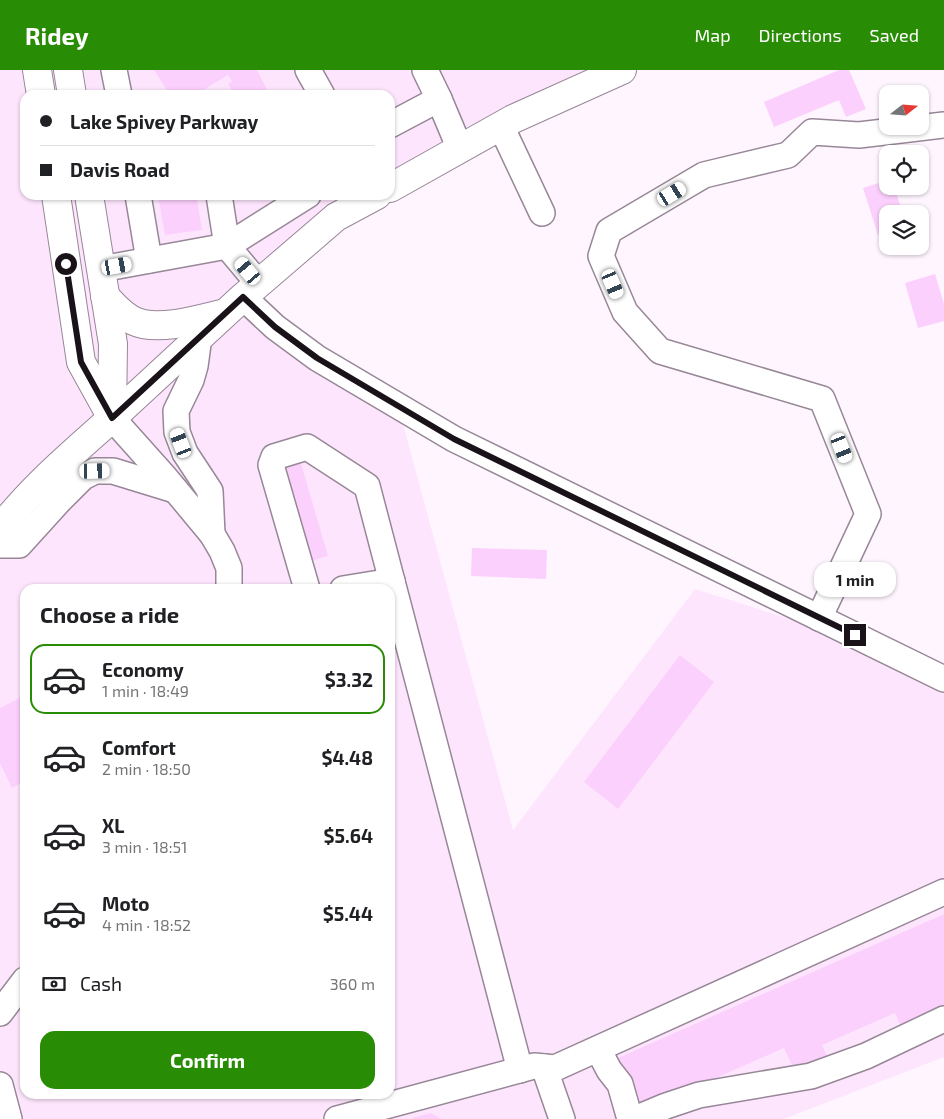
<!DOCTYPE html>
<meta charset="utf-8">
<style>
body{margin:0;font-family:"Exo 2",sans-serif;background:#f6f6f6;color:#202124;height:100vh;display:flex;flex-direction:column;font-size:19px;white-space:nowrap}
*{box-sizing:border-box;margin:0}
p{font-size:16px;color:#757577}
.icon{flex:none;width:28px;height:28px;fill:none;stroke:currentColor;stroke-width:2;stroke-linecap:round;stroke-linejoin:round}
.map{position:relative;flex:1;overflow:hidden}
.drawer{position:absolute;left:20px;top:514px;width:375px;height:515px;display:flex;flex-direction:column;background:#fff;border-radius:15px;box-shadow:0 1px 4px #0004}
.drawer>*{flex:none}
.hud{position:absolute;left:20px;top:20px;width:375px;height:110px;border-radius:15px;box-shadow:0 1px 4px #0004;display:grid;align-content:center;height:110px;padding:0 20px;background:#fff}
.needle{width:32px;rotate:73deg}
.controls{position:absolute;left:879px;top:15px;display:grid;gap:10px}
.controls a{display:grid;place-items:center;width:50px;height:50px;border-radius:10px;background:#fff;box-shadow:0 1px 4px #0004;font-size:25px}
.end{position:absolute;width:22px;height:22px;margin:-11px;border:6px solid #191319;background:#fff;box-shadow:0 0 0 2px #fff}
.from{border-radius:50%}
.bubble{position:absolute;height:35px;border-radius:15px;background:#fff;box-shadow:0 1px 4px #0004;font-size:16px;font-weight:700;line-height:35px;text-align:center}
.car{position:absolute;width:15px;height:30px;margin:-15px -8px;border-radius:6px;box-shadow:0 0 4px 1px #0007;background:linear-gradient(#fff 24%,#345 0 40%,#fff 0 76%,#345 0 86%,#fff 0)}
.hud b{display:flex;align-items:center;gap:18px;height:48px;font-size:19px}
.hud b+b{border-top:1px solid #e0e0e0}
.hud i{width:12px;height:12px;background:#202124}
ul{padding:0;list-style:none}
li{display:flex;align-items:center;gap:15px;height:70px;margin:0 10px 8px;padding:0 10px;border:2px solid transparent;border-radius:15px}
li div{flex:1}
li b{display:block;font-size:19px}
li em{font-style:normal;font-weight:700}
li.current{border-color:#288c04}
li>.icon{width:45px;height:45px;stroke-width:1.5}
h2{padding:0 20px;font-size:22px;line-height:60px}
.pay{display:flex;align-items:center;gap:12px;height:55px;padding:0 20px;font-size:19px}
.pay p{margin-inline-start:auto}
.cta{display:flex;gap:10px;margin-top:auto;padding:10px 20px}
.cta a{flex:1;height:58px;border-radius:15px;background:#288c04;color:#fff;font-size:20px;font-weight:700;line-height:58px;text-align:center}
header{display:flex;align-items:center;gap:30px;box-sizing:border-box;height:70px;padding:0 25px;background:#288c04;color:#fff}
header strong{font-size:24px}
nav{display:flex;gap:28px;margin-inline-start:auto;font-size:18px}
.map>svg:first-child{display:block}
.built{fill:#fde6fd;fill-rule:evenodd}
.building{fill:#fcd0fc}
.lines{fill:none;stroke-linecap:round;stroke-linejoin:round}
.minor-casing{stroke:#978797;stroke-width:28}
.major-casing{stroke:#978797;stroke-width:30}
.highway-casing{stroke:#978797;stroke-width:30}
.minor{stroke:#fff;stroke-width:25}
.major{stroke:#fff;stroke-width:28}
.highway{stroke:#fff;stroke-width:28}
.route{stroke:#191319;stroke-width:6}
</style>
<header>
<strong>Ridey</strong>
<nav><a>Map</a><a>Directions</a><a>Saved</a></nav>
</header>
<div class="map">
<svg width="944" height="1049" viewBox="0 0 944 1049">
<rect width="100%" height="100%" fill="#fff5ff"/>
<path class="built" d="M 0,0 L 630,0 L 390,109 L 390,25 L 25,25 L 25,125 L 365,125 L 238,228 L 403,354 L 513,760 L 695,519 L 910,587 L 944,609 L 944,987 L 784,1049 L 0,1049 ZM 25,519 L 390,519 L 390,1024 L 25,1024 Z"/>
<g class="building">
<polygon points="154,0 257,0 270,25 234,25 228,14 232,11 228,5 195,25 170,25"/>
<polygon points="839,0 849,0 866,39 846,47 839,30 774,57 764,32"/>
<polygon points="888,110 888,116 894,116 903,144 888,144 888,162 878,165 863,118"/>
<polygon points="158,125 206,125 206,128 197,129 202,160 165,165"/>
<polygon points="935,204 944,234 944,251 918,258 905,213"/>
<polygon points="300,390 328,486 304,493 276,397"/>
<polygon points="472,478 547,480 546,509 471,506"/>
<polygon points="680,585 714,612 618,739 584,712"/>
<polygon points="25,625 25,711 12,718 0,693 0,638"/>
<polygon points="944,844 944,938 901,957 895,943 822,975 830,993 797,1007 784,978 641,1041 618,988"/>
<polygon points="431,1043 442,1049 412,1049 412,1048"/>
</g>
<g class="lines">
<g class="minor-casing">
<g id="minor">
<polyline points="114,0 119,25"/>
<polyline points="308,0 322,25"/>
<polyline points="439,29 460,79"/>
<polyline points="390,55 439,29 425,0"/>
<polyline points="501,56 542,143"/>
<polyline points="138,125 149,190"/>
<polyline points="219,125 227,176 258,213"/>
<polyline points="101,199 227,176 308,125"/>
<polyline points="243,227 275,257 317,288 454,369 944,609"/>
<polyline points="199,267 195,296 191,310 176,341 177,362 185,383 210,421 212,464"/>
<polyline points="112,348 163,405 212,464 222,481 229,498 229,519"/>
<polyline points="0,475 19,475 58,432 83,407 95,401 113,401 175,420"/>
<polyline points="307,519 271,395 274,387 307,377 367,416 520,1000"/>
<polyline points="343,519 392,511"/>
<polyline points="819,548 868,444 822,329 660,281 625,242 601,186 609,161 704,105 788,85 812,62 859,65 944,55"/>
<polyline points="0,943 25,910"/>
<polyline points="598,979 609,1000 620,1014 630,1049"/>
<polyline points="544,997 562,1049"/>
<polyline points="0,1015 9,1049"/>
<polyline points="337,1049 534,996 555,998 944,822"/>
<polyline points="635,1049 666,1036 699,1025 811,1006 866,986 944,949"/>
</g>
</g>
<g class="major-casing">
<g id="major">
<polyline points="390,118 513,49 622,0"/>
<polyline points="112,348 243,227 336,147 377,125"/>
</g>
</g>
<g class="highway-casing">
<g id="highway">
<polyline points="37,0 41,25"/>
<polyline points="68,0 72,25"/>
<polyline points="56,125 81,292 112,348"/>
<polyline points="89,125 113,274 112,346"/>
<path d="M 105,226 C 112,234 123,246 134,251 C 157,262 201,249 225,243"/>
<path d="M 0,459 C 32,417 73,383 112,348"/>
</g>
</g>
<use href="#minor" class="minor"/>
<use href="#major" class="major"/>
<use href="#highway" class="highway"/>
</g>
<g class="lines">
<polyline class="route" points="66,194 81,292 112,348 243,227 275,257 317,288 454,369 855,565"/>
</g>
</svg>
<div class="controls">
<a><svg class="needle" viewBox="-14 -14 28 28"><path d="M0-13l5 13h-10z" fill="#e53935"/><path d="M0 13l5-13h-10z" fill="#757577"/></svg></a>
<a><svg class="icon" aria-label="locate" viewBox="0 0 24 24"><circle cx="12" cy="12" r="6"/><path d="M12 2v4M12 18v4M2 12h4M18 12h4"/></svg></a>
<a><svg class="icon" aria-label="layers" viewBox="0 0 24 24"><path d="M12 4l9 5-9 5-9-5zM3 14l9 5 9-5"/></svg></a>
</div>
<i class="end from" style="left:66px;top:194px"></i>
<i class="end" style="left:855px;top:565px"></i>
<div class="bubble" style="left:814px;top:492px;width:82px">1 min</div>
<i class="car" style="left:672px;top:124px;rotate:59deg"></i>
<i class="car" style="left:117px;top:196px;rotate:80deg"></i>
<i class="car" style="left:248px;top:201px;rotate:320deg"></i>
<i class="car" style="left:613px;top:214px;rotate:157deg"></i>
<i class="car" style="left:181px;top:373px;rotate:339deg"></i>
<i class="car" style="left:842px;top:378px;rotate:158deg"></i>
<i class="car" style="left:95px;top:401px;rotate:89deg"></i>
<div class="hud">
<b><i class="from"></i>Lake Spivey Parkway</b>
<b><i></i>Davis Road</b>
</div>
<section class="drawer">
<h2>Choose a ride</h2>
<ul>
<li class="current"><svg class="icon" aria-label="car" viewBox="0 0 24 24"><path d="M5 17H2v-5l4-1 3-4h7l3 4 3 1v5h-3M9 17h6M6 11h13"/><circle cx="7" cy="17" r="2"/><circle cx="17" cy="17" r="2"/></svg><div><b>Economy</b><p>1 min · 18:49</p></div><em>$3.32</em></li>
<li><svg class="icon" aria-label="car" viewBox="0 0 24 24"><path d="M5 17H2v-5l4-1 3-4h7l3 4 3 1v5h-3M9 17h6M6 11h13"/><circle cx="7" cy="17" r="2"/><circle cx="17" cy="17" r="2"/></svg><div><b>Comfort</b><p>2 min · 18:50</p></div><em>$4.48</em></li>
<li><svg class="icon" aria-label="car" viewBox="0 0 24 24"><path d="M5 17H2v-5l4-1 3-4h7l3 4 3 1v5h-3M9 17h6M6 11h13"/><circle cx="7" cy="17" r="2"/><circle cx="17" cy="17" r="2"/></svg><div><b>XL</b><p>3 min · 18:51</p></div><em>$5.64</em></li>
<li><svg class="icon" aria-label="car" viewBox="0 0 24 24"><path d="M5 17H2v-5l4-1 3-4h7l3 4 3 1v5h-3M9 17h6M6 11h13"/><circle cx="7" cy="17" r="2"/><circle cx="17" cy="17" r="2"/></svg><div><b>Moto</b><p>4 min · 18:52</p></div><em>$5.44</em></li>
</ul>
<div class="pay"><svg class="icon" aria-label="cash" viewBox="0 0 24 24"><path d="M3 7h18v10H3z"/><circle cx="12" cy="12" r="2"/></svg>Cash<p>360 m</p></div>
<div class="cta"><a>Confirm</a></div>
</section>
</div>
